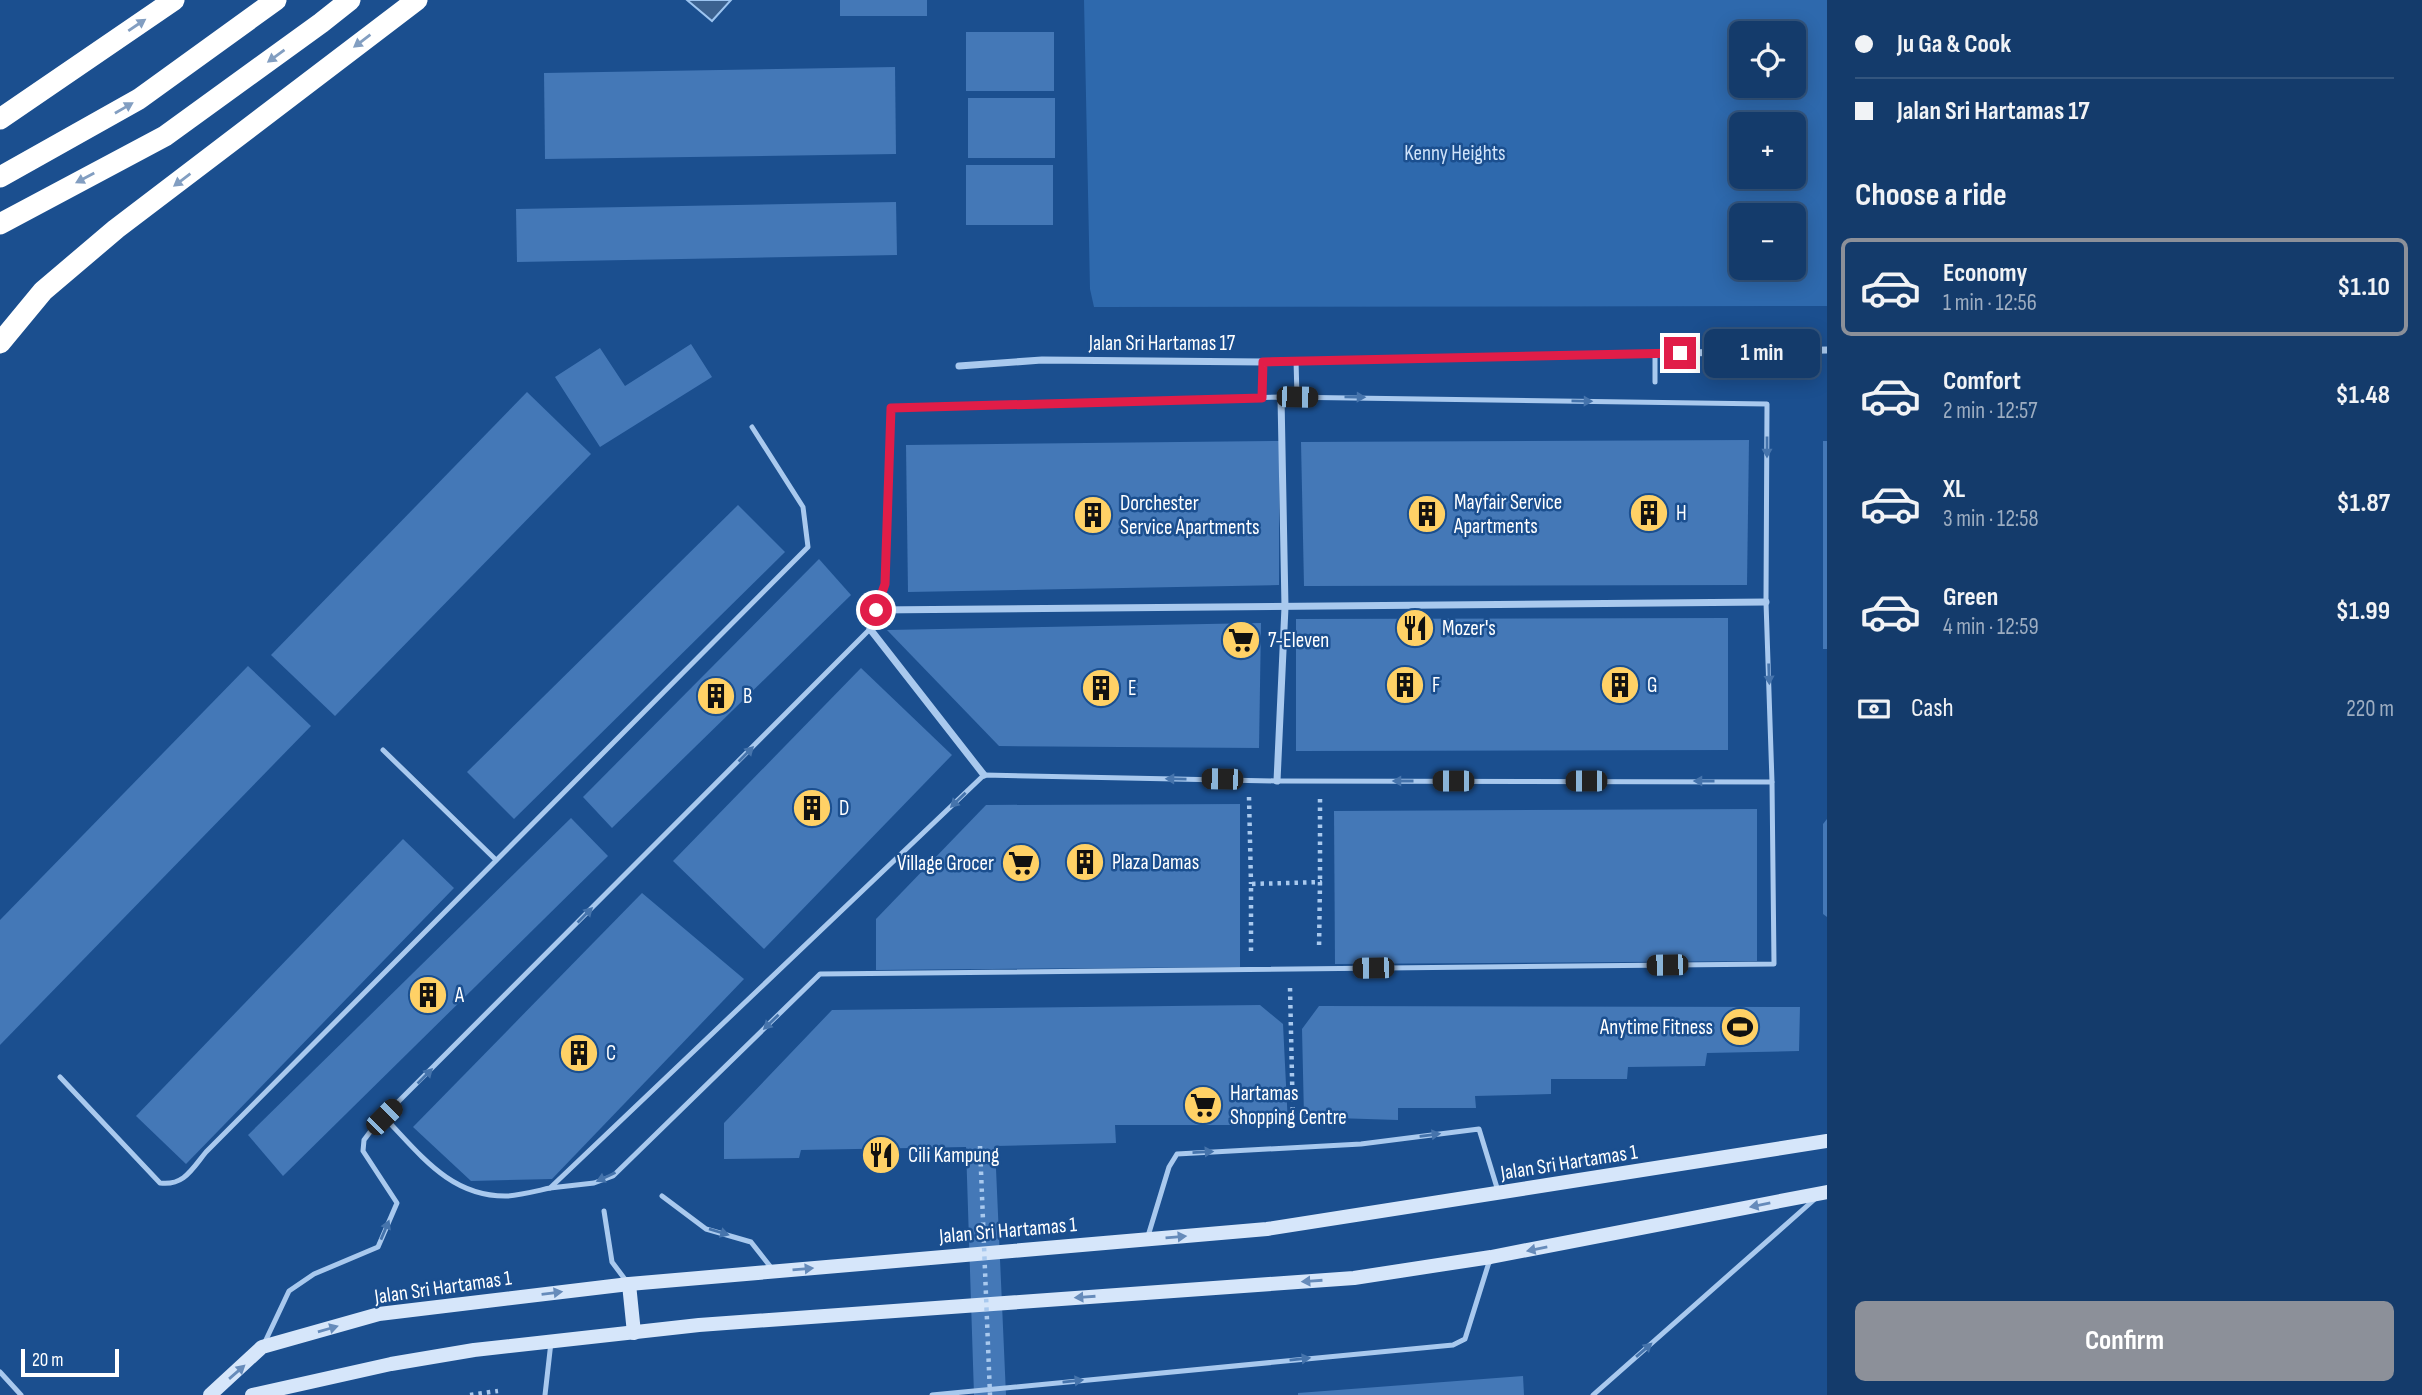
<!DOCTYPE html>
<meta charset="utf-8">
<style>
body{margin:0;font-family:"Sofia Sans Condensed",sans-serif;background:#214673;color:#f1f3f6;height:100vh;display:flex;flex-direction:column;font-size:26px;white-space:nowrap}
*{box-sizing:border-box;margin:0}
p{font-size:23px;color:#9dadc1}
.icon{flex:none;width:38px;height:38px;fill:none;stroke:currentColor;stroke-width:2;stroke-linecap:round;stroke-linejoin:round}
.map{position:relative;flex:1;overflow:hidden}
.details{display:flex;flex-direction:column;background:#143b6b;width:595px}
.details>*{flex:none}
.banner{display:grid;align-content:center;height:154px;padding:0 28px;background:#143b6b}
.controls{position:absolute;left:1729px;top:21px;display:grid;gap:14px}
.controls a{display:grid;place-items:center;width:77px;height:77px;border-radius:10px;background:#143b6b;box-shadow:0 4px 18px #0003,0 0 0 2px #33557e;font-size:35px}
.scale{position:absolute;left:21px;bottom:18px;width:98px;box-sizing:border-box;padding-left:7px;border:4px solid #fff;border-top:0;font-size:19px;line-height:24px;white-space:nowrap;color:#fff;-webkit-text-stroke:5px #1b4f8f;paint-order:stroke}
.end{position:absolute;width:32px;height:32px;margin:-16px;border:9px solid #e11d48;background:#fff;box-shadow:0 0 0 4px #fff}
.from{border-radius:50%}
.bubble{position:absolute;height:49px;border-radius:10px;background:#143b6b;box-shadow:0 4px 18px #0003,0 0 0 2px #33557e;font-size:23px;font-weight:700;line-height:49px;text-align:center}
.car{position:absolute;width:21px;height:42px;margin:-21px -10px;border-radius:9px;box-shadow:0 0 5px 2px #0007;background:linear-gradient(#222 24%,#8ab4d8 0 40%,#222 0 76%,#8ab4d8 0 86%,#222 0)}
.banner b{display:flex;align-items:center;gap:24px;height:66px;font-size:26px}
.banner b+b{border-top:2px solid #33557e}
.banner i{width:18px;height:18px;background:#f1f3f6}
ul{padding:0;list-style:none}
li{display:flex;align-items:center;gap:21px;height:98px;margin:0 14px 10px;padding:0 14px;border:4px solid transparent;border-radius:10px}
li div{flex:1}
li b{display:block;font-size:26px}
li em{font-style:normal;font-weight:700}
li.selected{border-color:#8c9099}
li>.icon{width:63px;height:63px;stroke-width:1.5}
h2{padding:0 28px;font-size:32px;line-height:84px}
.pay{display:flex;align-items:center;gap:18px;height:77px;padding:0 28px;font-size:26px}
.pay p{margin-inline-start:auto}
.button{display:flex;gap:14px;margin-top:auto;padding:14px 28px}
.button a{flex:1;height:80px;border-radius:10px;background:#8c9099;color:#fff;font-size:28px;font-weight:700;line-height:80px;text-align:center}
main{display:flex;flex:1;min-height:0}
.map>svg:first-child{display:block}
.green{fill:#2e69ad;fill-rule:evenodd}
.water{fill:#3c6290;stroke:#9cc4f0;stroke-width:2}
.building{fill:#4478b7}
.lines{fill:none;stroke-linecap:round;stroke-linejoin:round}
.path{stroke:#a9c9ee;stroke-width:4.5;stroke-dasharray:3.5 5;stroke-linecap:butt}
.lane{stroke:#a9c9ee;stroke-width:5}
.street{stroke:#a9c9ee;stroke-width:7}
.secondary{stroke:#d6e6fa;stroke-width:14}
.highway{stroke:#fff;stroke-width:21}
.path-bridge{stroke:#a9c9ee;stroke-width:4.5;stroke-dasharray:3.5 5;stroke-linecap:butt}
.oneway{fill:#829ec1}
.oneway2{fill:#4674ac}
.oneway3{fill:#668bba}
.route{stroke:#e11d48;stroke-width:9}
.labels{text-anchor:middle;stroke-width:5;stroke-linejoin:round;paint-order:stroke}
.park-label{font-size:21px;fill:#cfe3fa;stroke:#1b4f8f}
.street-label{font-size:21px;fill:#fff;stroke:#1b4f8f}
.poi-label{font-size:21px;fill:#fff;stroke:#1b4f8f;text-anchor:start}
</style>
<main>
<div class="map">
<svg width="1827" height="1395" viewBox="0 0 1827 1395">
<rect width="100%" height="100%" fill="#1b4f8f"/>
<path class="green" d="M 1084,0 L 1827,0 L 1827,306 L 1094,307 L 1090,289 ZM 1741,33 L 1794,33 L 1794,86 L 1741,86 ZM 1741,124 L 1794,124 L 1794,177 L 1741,177 ZM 1741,215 L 1794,215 L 1794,268 L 1741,268 Z"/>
<polygon class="water" points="687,0 731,0 712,21"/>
<g class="building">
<rect x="840" y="0" width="87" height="16"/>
<rect x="966" y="32" width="88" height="59"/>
<polygon points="895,67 896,154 545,159 544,73"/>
<rect x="968" y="98" width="87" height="60"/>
<rect x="966" y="165" width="87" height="60"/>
<polygon points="896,202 897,255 517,262 516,209"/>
<polygon points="691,344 712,377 600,447 555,377 600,348 625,386"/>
<polygon points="527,392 591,454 335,716 271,655"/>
<polygon points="1749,440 1747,585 1304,586 1301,442"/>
<polygon points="1279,441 1279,585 908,592 906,445"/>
<rect x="1823" y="441" width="4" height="208"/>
<polygon points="738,505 785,552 514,819 467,772"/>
<polygon points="819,559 851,595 612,828 583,797"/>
<polygon points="1728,618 1728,750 1296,751 1296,619"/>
<polygon points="1261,623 1259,748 999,746 887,630"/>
<polygon points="248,666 311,726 0,1045 0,920"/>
<polygon points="861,668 952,755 764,949 673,861"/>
<polygon points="1240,804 1240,967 876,970 876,919 986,805"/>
<polygon points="1757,809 1757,961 1335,964 1334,811"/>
<polygon points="571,818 608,856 283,1176 248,1135"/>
<polygon points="1827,819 1827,917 1823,914 1823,824"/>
<polygon points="403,839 454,888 186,1164 136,1116"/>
<polygon points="642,893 744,979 552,1179 471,1181 413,1127"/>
<polygon points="1260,1005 1283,1024 1288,1125 1115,1125 1116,1143 995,1146 1006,1395 974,1395 966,1147 801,1150 799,1158 724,1159 724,1123 832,1010"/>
<polygon points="1319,1006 1800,1007 1799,1051 1707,1053 1705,1066 1628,1067 1627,1079 1551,1079 1551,1094 1475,1096 1476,1108 1398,1108 1398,1120 1304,1117 1302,1029"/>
<polygon points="1523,1376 1524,1395 1298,1395 1298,1393"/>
</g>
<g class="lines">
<g class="path">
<polyline points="1249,797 1251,884"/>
<polyline points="1320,799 1320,882"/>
<polyline points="1251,951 1251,884 1320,882 1319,950"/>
<polyline points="1290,988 1293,1120"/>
<polyline points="470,1395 498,1391"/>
</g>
<g class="lane">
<polyline points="1655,353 1655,382"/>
<polyline points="1296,360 1297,397"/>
<polyline points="1262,398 1263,362"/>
<polyline points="383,750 496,860"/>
<path d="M 60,1077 L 160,1183 C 184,1186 192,1169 206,1152 L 808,547 L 803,507 L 752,427"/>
<path d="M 384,1117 C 420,1154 450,1197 507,1196 C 521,1195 536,1191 550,1188 L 984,775 L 1277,781 L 1772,782"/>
<polyline points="662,1196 706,1229 751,1242 773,1270"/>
<polyline points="604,1211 612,1262 627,1282"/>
<polyline points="1148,1236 1169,1167 1177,1154 1361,1144 1479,1129 1498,1191"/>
<polyline points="264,1344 289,1291 314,1274 378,1247 397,1203 363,1151 364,1140 376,1124 870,629 885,584 891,408 1281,397 1767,404 1766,602 1772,782 1774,964 820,974 613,1176 594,1183 550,1188"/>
<polyline points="0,1372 21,1395"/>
<polyline points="545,1395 551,1342"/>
<polyline points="932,1395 1453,1345 1465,1339 1490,1259"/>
<polyline points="1593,1395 1816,1198"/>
</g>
<g class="street">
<polyline points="959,366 1042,360 1263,362 1827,350"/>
<polyline points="876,610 1766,602"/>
<polyline points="870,629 984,775"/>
<polyline points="1277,781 1285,607 1281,397"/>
</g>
<g class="secondary">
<polyline points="629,1284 634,1333"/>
<polyline points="210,1395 262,1347 379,1314 629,1284 1267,1229 1827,1141"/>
<polyline points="252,1395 391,1364 474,1350 699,1325 1354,1278 1491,1257 1827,1192"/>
</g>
<g class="highway">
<polyline points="0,119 174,0"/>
<polyline points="0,177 139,99 276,0"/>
<polyline points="0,224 165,136 321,23 350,0"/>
<polyline points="0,343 43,291 116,229 417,0"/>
</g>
<polyline class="path-bridge" points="980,1146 990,1395"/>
</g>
<defs><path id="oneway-solid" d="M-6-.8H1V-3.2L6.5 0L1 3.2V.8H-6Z" transform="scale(1.75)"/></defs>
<g class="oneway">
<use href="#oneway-solid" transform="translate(137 25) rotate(-34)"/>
<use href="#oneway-solid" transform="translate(362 41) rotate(143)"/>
<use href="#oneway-solid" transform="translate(276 56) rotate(144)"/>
<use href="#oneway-solid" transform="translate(124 108) rotate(-30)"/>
<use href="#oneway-solid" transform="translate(85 178) rotate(152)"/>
<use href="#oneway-solid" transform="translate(182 180) rotate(143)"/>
</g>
<g class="oneway2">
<use href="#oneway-solid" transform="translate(1355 397) rotate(1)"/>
<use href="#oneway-solid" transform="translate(1582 401) rotate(1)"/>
<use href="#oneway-solid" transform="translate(1767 447) rotate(90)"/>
<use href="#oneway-solid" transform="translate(1769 674) rotate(88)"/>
<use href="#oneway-solid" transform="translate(746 754) rotate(-45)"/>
<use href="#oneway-solid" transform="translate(1176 779) rotate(-179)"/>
<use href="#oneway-solid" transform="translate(1403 781) rotate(-180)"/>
<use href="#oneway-solid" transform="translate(1704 781) rotate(-180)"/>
<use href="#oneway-solid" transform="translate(958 800) rotate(136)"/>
<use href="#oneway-solid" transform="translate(585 915) rotate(-45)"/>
<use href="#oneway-solid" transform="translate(771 1022) rotate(136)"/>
<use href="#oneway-solid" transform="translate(425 1076) rotate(-45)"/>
<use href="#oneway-solid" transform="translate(1430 1135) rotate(-7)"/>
<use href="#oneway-solid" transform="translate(1203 1152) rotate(-3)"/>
<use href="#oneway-solid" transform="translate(606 1177) rotate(155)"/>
<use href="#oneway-solid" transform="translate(385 1230) rotate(-67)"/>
<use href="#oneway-solid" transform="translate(719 1232) rotate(17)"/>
<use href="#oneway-solid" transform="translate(1644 1350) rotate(-41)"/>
<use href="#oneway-solid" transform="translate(1300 1359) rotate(-6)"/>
<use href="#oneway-solid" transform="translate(1073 1381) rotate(-6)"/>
</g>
<g class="oneway3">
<use href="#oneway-solid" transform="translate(1760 1205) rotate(169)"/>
<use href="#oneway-solid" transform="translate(1176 1237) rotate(-5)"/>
<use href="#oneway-solid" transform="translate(1537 1249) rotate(169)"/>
<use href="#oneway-solid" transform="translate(803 1269) rotate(-5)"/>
<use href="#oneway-solid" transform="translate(1312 1281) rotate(176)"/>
<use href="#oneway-solid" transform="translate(552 1293) rotate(-7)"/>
<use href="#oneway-solid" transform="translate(1085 1297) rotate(176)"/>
<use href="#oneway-solid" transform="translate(328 1329) rotate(-16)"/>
<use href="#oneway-solid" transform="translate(237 1372) rotate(-41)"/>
</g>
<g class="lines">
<polyline class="route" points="876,610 885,584 891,408 1262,398 1263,362 1680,353"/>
</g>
<defs>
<g id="building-disc" transform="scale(2.0125)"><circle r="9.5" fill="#ffd166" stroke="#1b4f8f"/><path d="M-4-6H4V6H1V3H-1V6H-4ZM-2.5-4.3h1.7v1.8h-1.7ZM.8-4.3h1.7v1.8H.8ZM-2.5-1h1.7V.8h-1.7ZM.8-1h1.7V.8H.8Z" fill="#111"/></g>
<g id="restaurant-disc" transform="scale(2.0125)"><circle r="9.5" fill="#ffd166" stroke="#1b4f8f"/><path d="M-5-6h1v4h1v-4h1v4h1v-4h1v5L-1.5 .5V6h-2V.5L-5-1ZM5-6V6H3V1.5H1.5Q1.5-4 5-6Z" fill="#111"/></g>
<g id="supermarket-disc" transform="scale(2.0125)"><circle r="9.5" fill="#ffd166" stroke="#1b4f8f"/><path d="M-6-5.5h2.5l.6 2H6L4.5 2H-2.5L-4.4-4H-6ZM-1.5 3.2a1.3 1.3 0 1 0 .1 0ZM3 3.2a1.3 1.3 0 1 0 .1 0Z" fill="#111"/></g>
<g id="stadium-disc" transform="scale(2.0125)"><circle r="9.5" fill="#ffd166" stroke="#1b4f8f"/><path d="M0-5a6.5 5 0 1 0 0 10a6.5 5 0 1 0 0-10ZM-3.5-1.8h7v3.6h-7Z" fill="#111"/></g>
</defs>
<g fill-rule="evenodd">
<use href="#building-disc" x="1649" y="513"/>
<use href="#building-disc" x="1427" y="514"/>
<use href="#building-disc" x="1093" y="515"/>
<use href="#restaurant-disc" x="1415" y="628"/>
<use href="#supermarket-disc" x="1241" y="640"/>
<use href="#building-disc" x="1405" y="685"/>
<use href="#building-disc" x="1620" y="685"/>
<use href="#building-disc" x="1101" y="688"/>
<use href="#building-disc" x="716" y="696"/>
<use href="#building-disc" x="812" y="808"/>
<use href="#building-disc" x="1085" y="862"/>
<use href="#supermarket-disc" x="1021" y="863"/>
<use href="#building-disc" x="428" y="995"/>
<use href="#stadium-disc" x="1740" y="1027"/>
<use href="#building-disc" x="579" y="1053"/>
<use href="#supermarket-disc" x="1203" y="1105"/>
<use href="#restaurant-disc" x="881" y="1155"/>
</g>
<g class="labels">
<g class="park-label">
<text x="1455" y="160">Kenny Heights</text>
</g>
<g class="street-label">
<text x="1162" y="350">Jalan Sri Hartamas 17</text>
<text transform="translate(1569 1162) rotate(-9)" y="7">Jalan Sri Hartamas 1</text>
<text transform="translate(1008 1230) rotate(-5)" y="7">Jalan Sri Hartamas 1</text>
<text transform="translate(443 1287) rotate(-8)" y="7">Jalan Sri Hartamas 1</text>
</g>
<g class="poi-label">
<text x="1454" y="509">Mayfair Service<tspan x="1454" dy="24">Apartments</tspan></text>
<text x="1120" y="510">Dorchester<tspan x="1120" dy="24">Service Apartments</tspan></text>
<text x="1676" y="520">H</text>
<text x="1442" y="635">Mozer's</text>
<text x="1268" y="647">7-Eleven</text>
<text x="1432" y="692">F</text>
<text x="1647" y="692">G</text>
<text x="1128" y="695">E</text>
<text x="743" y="703">B</text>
<text x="839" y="815">D</text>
<text x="1112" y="869">Plaza Damas</text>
<text x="994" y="870" text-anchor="end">Village Grocer</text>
<text x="455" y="1002">A</text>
<text x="1713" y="1034" text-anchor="end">Anytime Fitness</text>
<text x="606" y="1060">C</text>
<text x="1230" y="1100">Hartamas<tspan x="1230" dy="24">Shopping Centre</tspan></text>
<text x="908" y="1162">Cili Kampung</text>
</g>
</g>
</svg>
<div class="controls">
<a><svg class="icon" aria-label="locate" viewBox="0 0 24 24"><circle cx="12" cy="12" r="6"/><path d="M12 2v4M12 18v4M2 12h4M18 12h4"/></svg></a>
<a>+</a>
<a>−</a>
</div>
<div class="scale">20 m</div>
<i class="end from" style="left:876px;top:610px"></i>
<i class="end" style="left:1680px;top:353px"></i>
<div class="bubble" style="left:1704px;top:329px;width:116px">1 min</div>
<i class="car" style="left:1297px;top:397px;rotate:91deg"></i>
<i class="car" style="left:1222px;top:779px;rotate:271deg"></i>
<i class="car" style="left:1453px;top:781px;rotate:270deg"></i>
<i class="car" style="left:1586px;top:781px;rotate:270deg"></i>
<i class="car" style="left:1667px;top:965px;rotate:269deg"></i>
<i class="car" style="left:1373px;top:968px;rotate:269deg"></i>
<i class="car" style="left:384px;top:1117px;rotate:45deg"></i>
</div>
<section class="details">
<div class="banner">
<b><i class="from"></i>Ju Ga &amp; Cook</b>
<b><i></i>Jalan Sri Hartamas 17</b>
</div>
<h2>Choose a ride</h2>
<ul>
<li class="selected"><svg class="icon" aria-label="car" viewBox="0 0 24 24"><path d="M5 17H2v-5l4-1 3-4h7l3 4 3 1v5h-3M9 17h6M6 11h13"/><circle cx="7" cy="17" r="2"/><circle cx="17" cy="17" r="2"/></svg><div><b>Economy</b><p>1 min · 12:56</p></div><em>$1.10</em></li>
<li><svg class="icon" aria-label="car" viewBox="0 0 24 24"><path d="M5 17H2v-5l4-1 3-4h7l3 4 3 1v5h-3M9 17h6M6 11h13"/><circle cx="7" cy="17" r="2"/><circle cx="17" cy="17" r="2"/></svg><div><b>Comfort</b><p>2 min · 12:57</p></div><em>$1.48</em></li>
<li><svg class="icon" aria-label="car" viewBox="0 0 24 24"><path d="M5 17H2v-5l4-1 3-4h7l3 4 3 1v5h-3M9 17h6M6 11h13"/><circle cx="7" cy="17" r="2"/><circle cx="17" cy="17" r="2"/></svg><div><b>XL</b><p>3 min · 12:58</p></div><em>$1.87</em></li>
<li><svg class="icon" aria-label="car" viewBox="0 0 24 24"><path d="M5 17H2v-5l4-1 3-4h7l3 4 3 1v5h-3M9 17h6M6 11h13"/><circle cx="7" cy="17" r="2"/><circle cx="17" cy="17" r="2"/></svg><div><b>Green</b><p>4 min · 12:59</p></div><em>$1.99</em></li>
</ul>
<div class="pay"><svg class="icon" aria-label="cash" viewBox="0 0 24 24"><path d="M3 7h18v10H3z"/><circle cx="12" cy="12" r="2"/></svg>Cash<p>220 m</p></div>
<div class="button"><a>Confirm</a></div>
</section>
</main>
